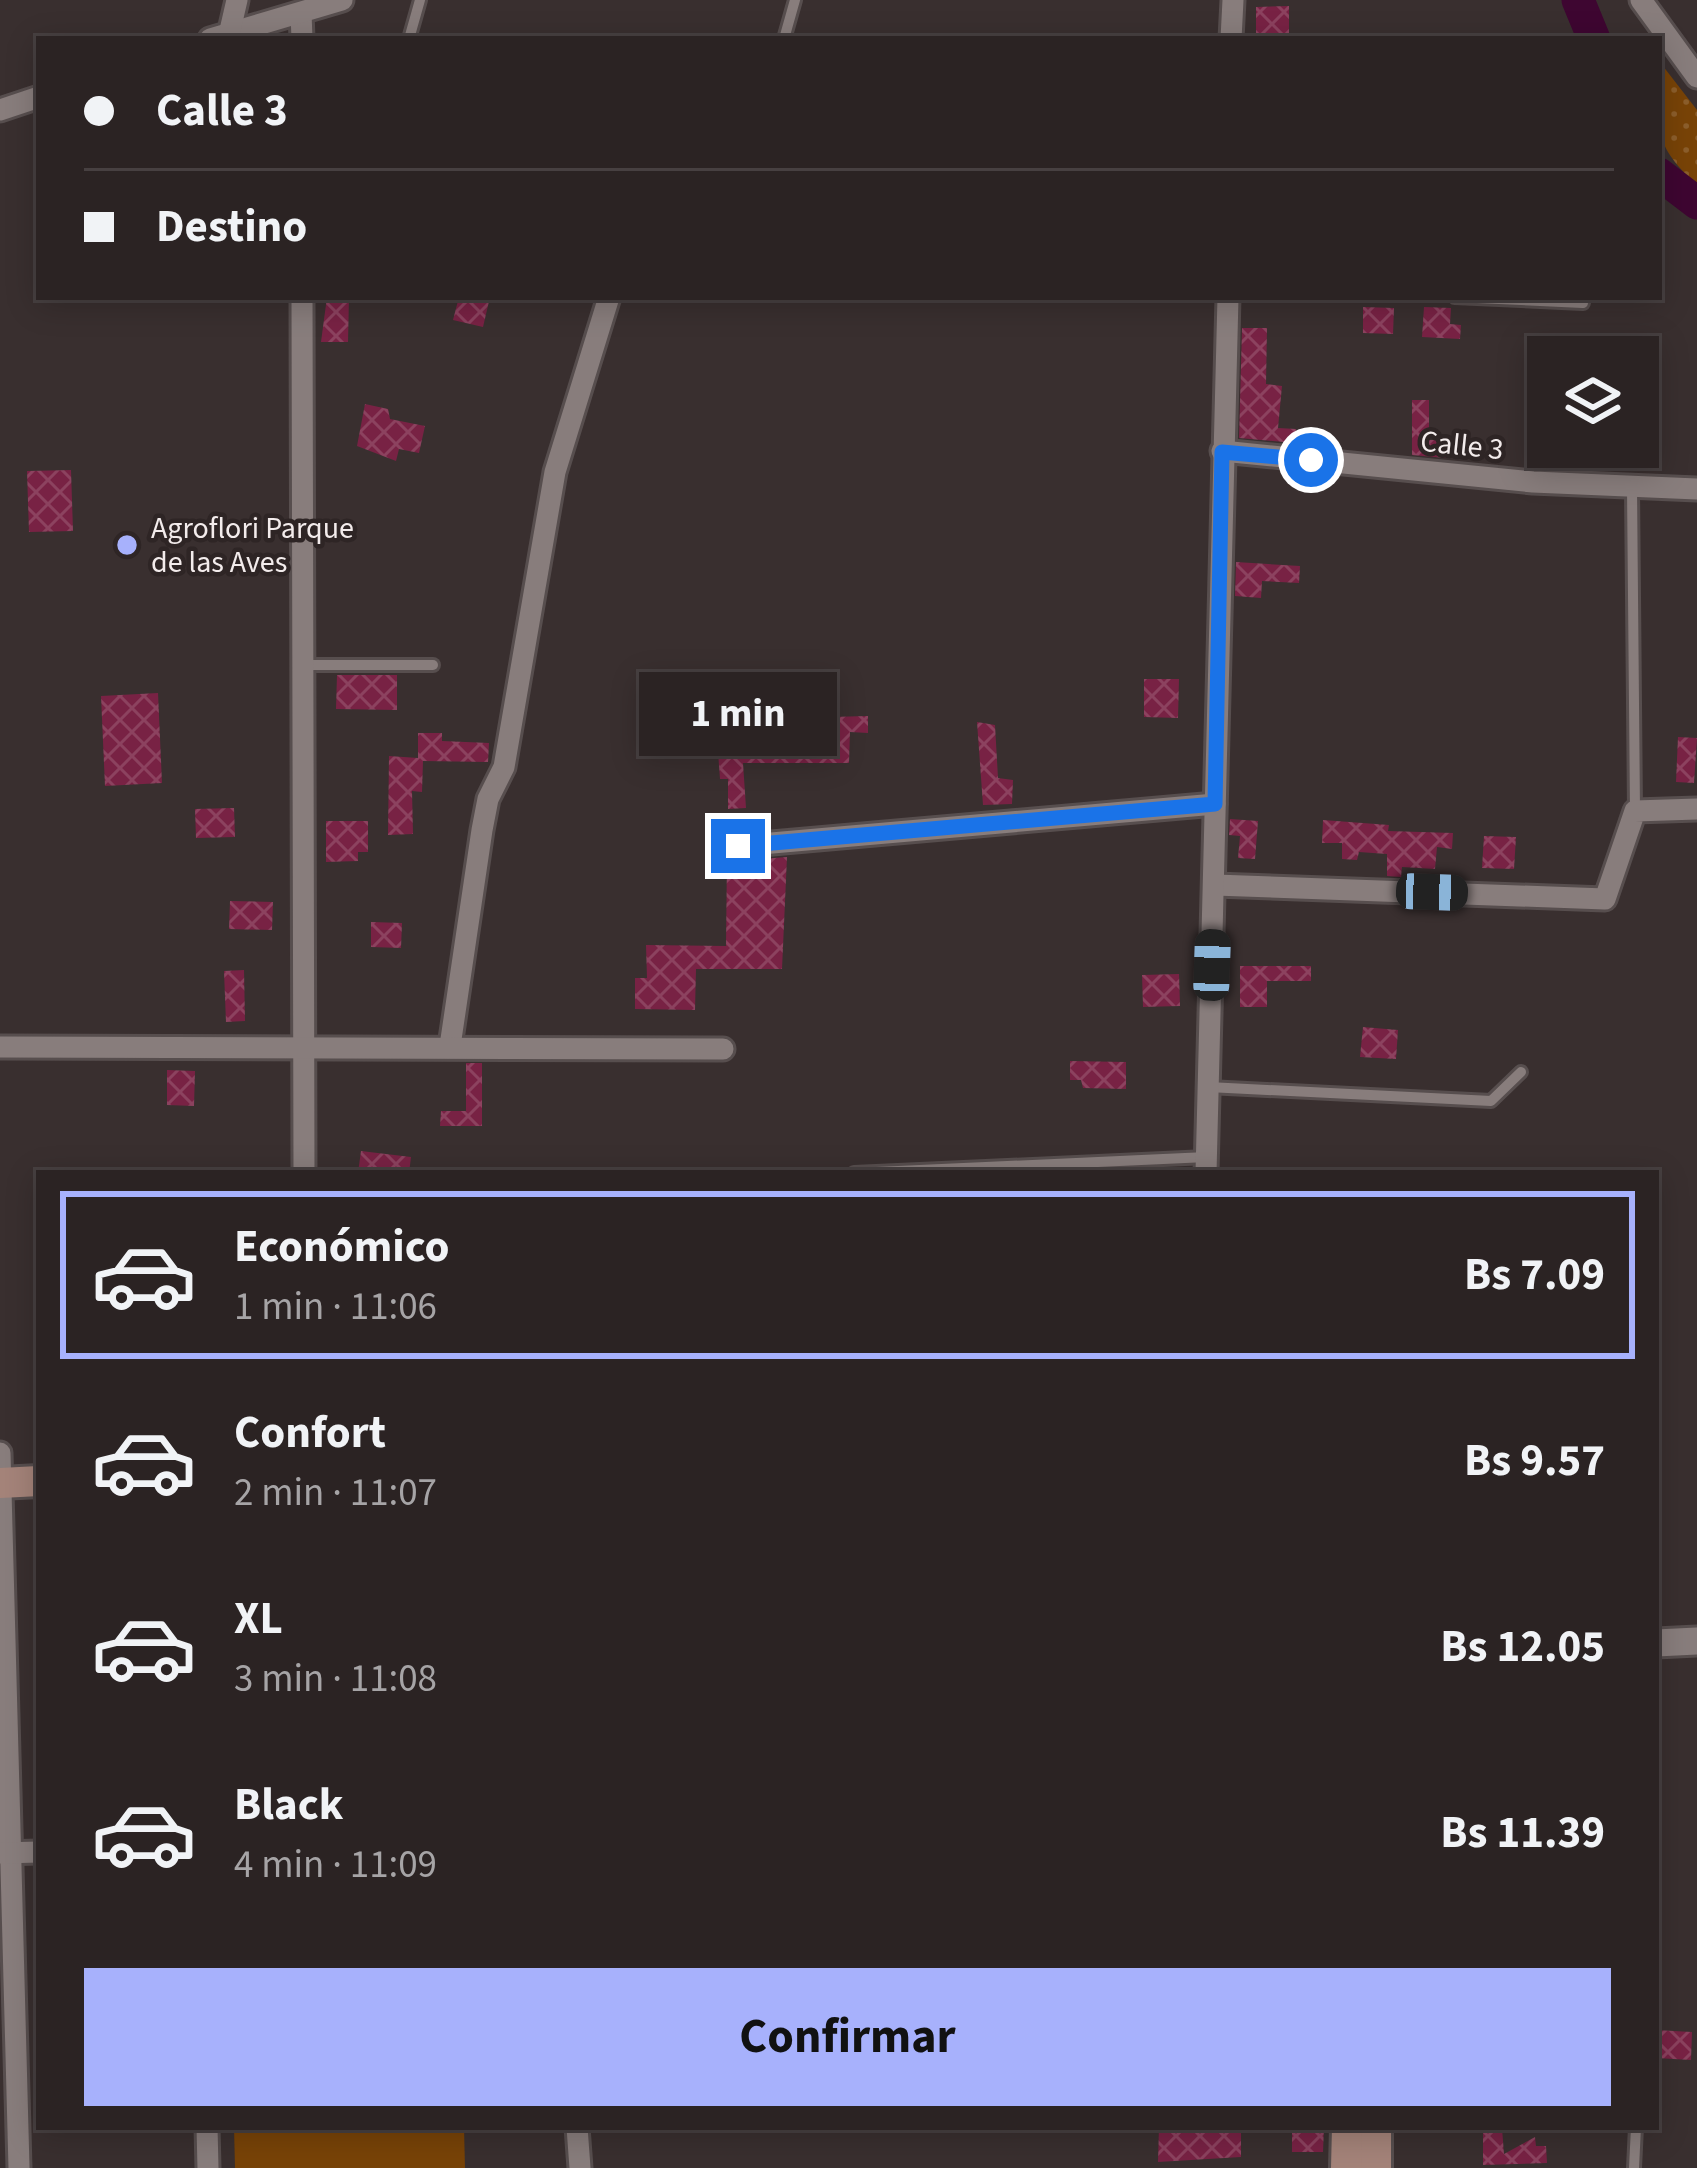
<!DOCTYPE html>
<html lang="es">
<meta charset="utf-8">
<style>
body{margin:0;font-family:"Source Sans 3",sans-serif;background:#372f30;color:#f1f3f6;height:100vh;display:flex;flex-direction:column;font-size:45px;white-space:nowrap}
*{box-sizing:border-box;margin:0}
p{font-size:39px;color:#a6a4a6}
.icon{flex:none;width:66px;height:66px;fill:none;stroke:currentColor;stroke-width:2;stroke-linecap:round;stroke-linejoin:round}
.map{position:relative;flex:1;overflow:hidden}
.sheet{position:absolute;left:36px;top:1170px;width:1623px;height:960px;display:flex;flex-direction:column;background:#2b2323;border-radius:0px;box-shadow:0 6px 30px #0003,0 0 0 3px #474041}
.sheet>*{flex:none}
.hud{position:absolute;left:36px;top:36px;width:1626px;height:264px;border-radius:0px;box-shadow:0 6px 30px #0003,0 0 0 3px #474041;display:grid;align-content:center;height:264px;padding:0 48px;background:#2b2323}
.controls{position:absolute;left:1527px;top:336px;display:grid;gap:24px}
.controls a{display:grid;place-items:center;width:132px;height:132px;border-radius:0px;background:#2b2323;box-shadow:0 6px 30px #0003,0 0 0 3px #474041;font-size:60px}
.end{position:absolute;width:54px;height:54px;margin:-27px;border:15px solid #1a73e8;background:#fff;box-shadow:0 0 0 6px #fff}
.from{border-radius:50%}
.bubble{position:absolute;height:84px;border-radius:0px;background:#2b2323;box-shadow:0 6px 30px #0003,0 0 0 3px #474041;font-size:39px;font-weight:700;line-height:84px;text-align:center}
.car{position:absolute;width:36px;height:72px;margin:-36px -18px;border-radius:15px;box-shadow:0 0 9px 3px #0007;background:linear-gradient(#222 24%,#8ab4d8 0 40%,#222 0 76%,#8ab4d8 0 86%,#222 0)}
.hud b{display:flex;align-items:center;gap:42px;height:114px;font-size:45px}
.hud b+b{border-top:3px solid #474041}
.hud i{width:30px;height:30px;background:#f1f3f6}
ul{padding:21px 0 0;list-style:none}
li{display:flex;align-items:center;gap:36px;height:168px;margin:0 24px 18px;padding:0 24px;border:6px solid transparent;border-radius:0px}
li div{flex:1}
li b{display:block;font-size:45px}
li em{font-style:normal;font-weight:700}
li.selected{border-color:#a7b1fc}
li>.icon{width:108px;height:108px;stroke-width:1.5}
.button{display:flex;gap:24px;margin-top:auto;padding:24px 48px}
.button a{flex:1;height:138px;border-radius:0px;background:#a7b1fc;color:#111;font-size:48px;font-weight:700;line-height:138px;text-align:center}
.map>svg:first-child{display:block}
.grass{fill:url(#grass-dots)}
.garden{fill:#784307}
.lines{fill:none;stroke-linecap:round;stroke-linejoin:round}
.river{stroke:#3e0631;stroke-width:33}
.building{fill:url(#building-cross-hatch)}
.service-casing{stroke:#574e4e;stroke-width:16}
.minor-casing{stroke:#574e4e;stroke-width:27}
.tertiary-casing{stroke:#574e4e;stroke-width:33}
.secondary-casing{stroke:#574e4e;stroke-width:36}
.service{stroke:#887d7c;stroke-width:10}
.minor{stroke:#887d7c;stroke-width:21}
.tertiary{stroke:#887d7c;stroke-width:27}
.secondary{stroke:#a48379;stroke-width:30}
.route{stroke:#1a73e8;stroke-width:15}
.poi-dot{fill:#a7b1fc;stroke:#2e2525;stroke-width:4.5}
.labels{text-anchor:middle;stroke-width:9;stroke-linejoin:round;paint-order:stroke}
.street-label{font-size:30px;fill:#f3ecec;stroke:#2e2525}
.poi-label{font-size:30px;fill:#f3ecec;stroke:#2e2525;text-anchor:start}
</style>
<div class="map">
<svg width="1697" height="2168" viewBox="0 0 1697 2168">
<defs>
<pattern id="grass-dots" width="8" height="8" patternUnits="userSpaceOnUse" patternTransform="scale(3)"><rect width="8" height="8" fill="#784307"/><path d="M2 2h.1M6 6h.1" fill="none" stroke="#8c5e2b" stroke-width="1.8" stroke-linecap="round"/></pattern>
<pattern id="building-cross-hatch" width="8" height="8" patternUnits="userSpaceOnUse" patternTransform="scale(3)"><rect width="8" height="8" fill="#782244"/><path d="M0 0l8 8M0 8l8-8" fill="none" stroke="#8c425f"/></pattern>
</defs>
<rect width="100%" height="100%" fill="#392f2f"/>
<path class="grass" d="M 1659,61 L 1697,110 L 1697,185 C 1648,140 1659,124 1659,61 Z"/>
<polygon class="garden" points="234,2127 464,2127 465,2168 235,2168"/>
<g class="lines">
<g class="river">
<polyline points="1578,0 1594,39"/>
<polyline points="1659,174 1697,203"/>
</g>
</g>
<g class="building">
<polygon points="1289,6 1289,39 1256,39 1256,7"/>
<polygon points="327,297 349,297 348,342 321,342"/>
<polygon points="459,297 490,297 483,327 453,320"/>
<polygon points="1363,307 1394,308 1393,334 1363,333"/>
<polygon points="1424,307 1451,308 1450,324 1461,325 1460,339 1422,337"/>
<polygon points="1242,328 1267,328 1266,384 1282,386 1278,428 1296,429 1295,443 1239,438"/>
<polygon points="1412,400 1429,400 1429,440 1446,440 1446,458 1412,455"/>
<polygon points="365,404 388,409 390,419 425,426 419,453 399,449 396,461 357,446"/>
<polygon points="71,470 73,531 29,532 27,471"/>
<polygon points="1236,562 1300,566 1299,583 1262,581 1261,598 1235,596"/>
<polygon points="337,675 397,675 397,710 336,709"/>
<polygon points="1144,679 1179,679 1178,718 1144,717"/>
<polygon points="158,693 162,783 105,786 101,696"/>
<polygon points="868,716 868,733 850,732 849,763 743,763 746,808 728,809 728,779 720,779 717,738 792,733 792,718"/>
<polygon points="977,722 995,725 998,778 1013,780 1012,804 983,805"/>
<polygon points="418,733 442,733 442,741 489,743 488,762 423,761 422,792 412,791 413,834 388,835 389,756 418,758"/>
<polygon points="1678,737 1697,738 1694,783 1676,782"/>
<polygon points="234,808 235,837 196,838 195,809"/>
<polygon points="1230,819 1258,821 1255,859 1238,858 1240,836 1229,835"/>
<polygon points="1323,820 1389,825 1388,831 1453,833 1452,849 1437,847 1435,869 1402,867 1401,877 1387,876 1387,854 1359,852 1357,860 1342,859 1342,843 1322,843"/>
<polygon points="326,821 368,821 368,852 358,852 358,861 326,862"/>
<polygon points="1484,836 1516,837 1514,869 1482,868"/>
<polygon points="727,856 739,861 787,857 782,969 696,969 695,1010 635,1009 635,978 647,978 646,945 726,946"/>
<polygon points="230,901 273,902 272,930 229,929"/>
<polygon points="371,922 402,923 401,948 371,947"/>
<polygon points="1240,966 1311,966 1311,981 1267,981 1267,1007 1240,1007"/>
<polygon points="244,970 245,1021 226,1022 224,971"/>
<polygon points="1179,974 1180,1006 1143,1007 1142,975"/>
<polygon points="1363,1027 1398,1030 1396,1059 1360,1057"/>
<polygon points="1070,1061 1126,1062 1126,1089 1083,1088 1081,1080 1070,1080"/>
<polygon points="466,1063 482,1063 482,1126 440,1126 441,1111 466,1111"/>
<polygon points="167,1070 195,1071 194,1106 167,1105"/>
<polygon points="361,1151 411,1157 409,1173 358,1173"/>
<polygon points="1656,2030 1692,2032 1691,2060 1656,2058"/>
<polygon points="1159,2127 1241,2127 1241,2157 1158,2162"/>
<polygon points="1292,2127 1324,2127 1323,2152 1292,2152"/>
<polygon points="1502,2128 1504,2154 1535,2137 1536,2146 1546,2146 1547,2163 1483,2165 1483,2129"/>
</g>
<g class="lines">
<g class="service-casing">
<g id="service">
<polyline points="409,39 420,0"/>
<polyline points="784,39 795,0"/>
<polyline points="1455,297 1583,303"/>
<polyline points="1632,488 1635,811"/>
<polyline points="303,665 433,665"/>
<polyline points="1208,1087 1491,1101 1521,1072"/>
<polyline points="854,1173 1207,1157"/>
<polyline points="1634,2168 1636,2127"/>
</g>
</g>
<g class="minor-casing">
<g id="minor">
<polyline points="1641,0 1697,77"/>
<polyline points="301,13 302,39"/>
<polyline points="210,39 342,0"/>
<polyline points="228,39 237,0"/>
<polyline points="1231,39 1233,0"/>
<polyline points="0,110 39,97"/>
<polyline points="302,297 304,1173"/>
<polyline points="1222,451 1533,482 1697,489"/>
<polyline points="738,846 1215,804"/>
<polyline points="1215,885 1605,899 1635,811 1697,809"/>
<polyline points="450,1046 482,830 488,799 504,767 555,472 609,297"/>
<polyline points="0,1047 723,1049"/>
<polyline points="1206,1173 1228,297"/>
<polyline points="0,1453 19,2168"/>
<polyline points="0,1853 39,1852"/>
<polyline points="207,2127 208,2168"/>
<polyline points="577,2127 580,2168"/>
</g>
</g>
<g class="tertiary-casing">
<polyline id="tertiary" points="1656,1643 1697,1641"/>
</g>
<g class="secondary-casing">
<g id="secondary">
<polyline points="0,1483 39,1481"/>
<polyline points="1376,2127 1376,2168"/>
<polyline points="1346,2168 1347,2127"/>
</g>
</g>
<use href="#service" class="service"/>
<use href="#minor" class="minor"/>
<use href="#tertiary" class="tertiary"/>
<use href="#secondary" class="secondary"/>
</g>
<g class="lines">
<polyline class="route" points="738,846 1215,804 1222,452 1311,460"/>
</g>
<circle class="poi-dot" cx="127" cy="545" r="12"/>
<g class="labels">
<g class="street-label">
<text transform="translate(1462 445) rotate(6)" y="10">Calle 3</text>
</g>
<g class="poi-label">
<text x="151" y="538">Agroflori Parque<tspan x="151" dy="34">de las Aves</tspan></text>
</g>
</g>
</svg>
<div class="controls">
<a><svg class="icon" aria-label="layers" viewBox="0 0 24 24"><path d="M12 4l9 5-9 5-9-5zM3 14l9 5 9-5"/></svg></a>
</div>
<i class="end from" style="left:1311px;top:460px"></i>
<i class="end" style="left:738px;top:846px"></i>
<div class="bubble" style="left:639px;top:672px;width:198px">1 min</div>
<i class="car" style="left:1432px;top:892px;rotate:92deg"></i>
<i class="car" style="left:1212px;top:965px;rotate:2deg"></i>
<div class="hud">
<b><i class="from"></i>Calle 3</b>
<b><i></i>Destino</b>
</div>
<section class="sheet">
<ul>
<li class="selected"><svg class="icon" aria-label="car" viewBox="0 0 24 24"><path d="M5 17H2v-5l4-1 3-4h7l3 4 3 1v5h-3M9 17h6M6 11h13"/><circle cx="7" cy="17" r="2"/><circle cx="17" cy="17" r="2"/></svg><div><b>Económico</b><p>1 min · 11:06</p></div><em>Bs 7.09</em></li>
<li><svg class="icon" aria-label="car" viewBox="0 0 24 24"><path d="M5 17H2v-5l4-1 3-4h7l3 4 3 1v5h-3M9 17h6M6 11h13"/><circle cx="7" cy="17" r="2"/><circle cx="17" cy="17" r="2"/></svg><div><b>Confort</b><p>2 min · 11:07</p></div><em>Bs 9.57</em></li>
<li><svg class="icon" aria-label="car" viewBox="0 0 24 24"><path d="M5 17H2v-5l4-1 3-4h7l3 4 3 1v5h-3M9 17h6M6 11h13"/><circle cx="7" cy="17" r="2"/><circle cx="17" cy="17" r="2"/></svg><div><b>XL</b><p>3 min · 11:08</p></div><em>Bs 12.05</em></li>
<li><svg class="icon" aria-label="car" viewBox="0 0 24 24"><path d="M5 17H2v-5l4-1 3-4h7l3 4 3 1v5h-3M9 17h6M6 11h13"/><circle cx="7" cy="17" r="2"/><circle cx="17" cy="17" r="2"/></svg><div><b>Black</b><p>4 min · 11:09</p></div><em>Bs 11.39</em></li>
</ul>
<div class="button"><a>Confirmar</a></div>
</section>
</div>
